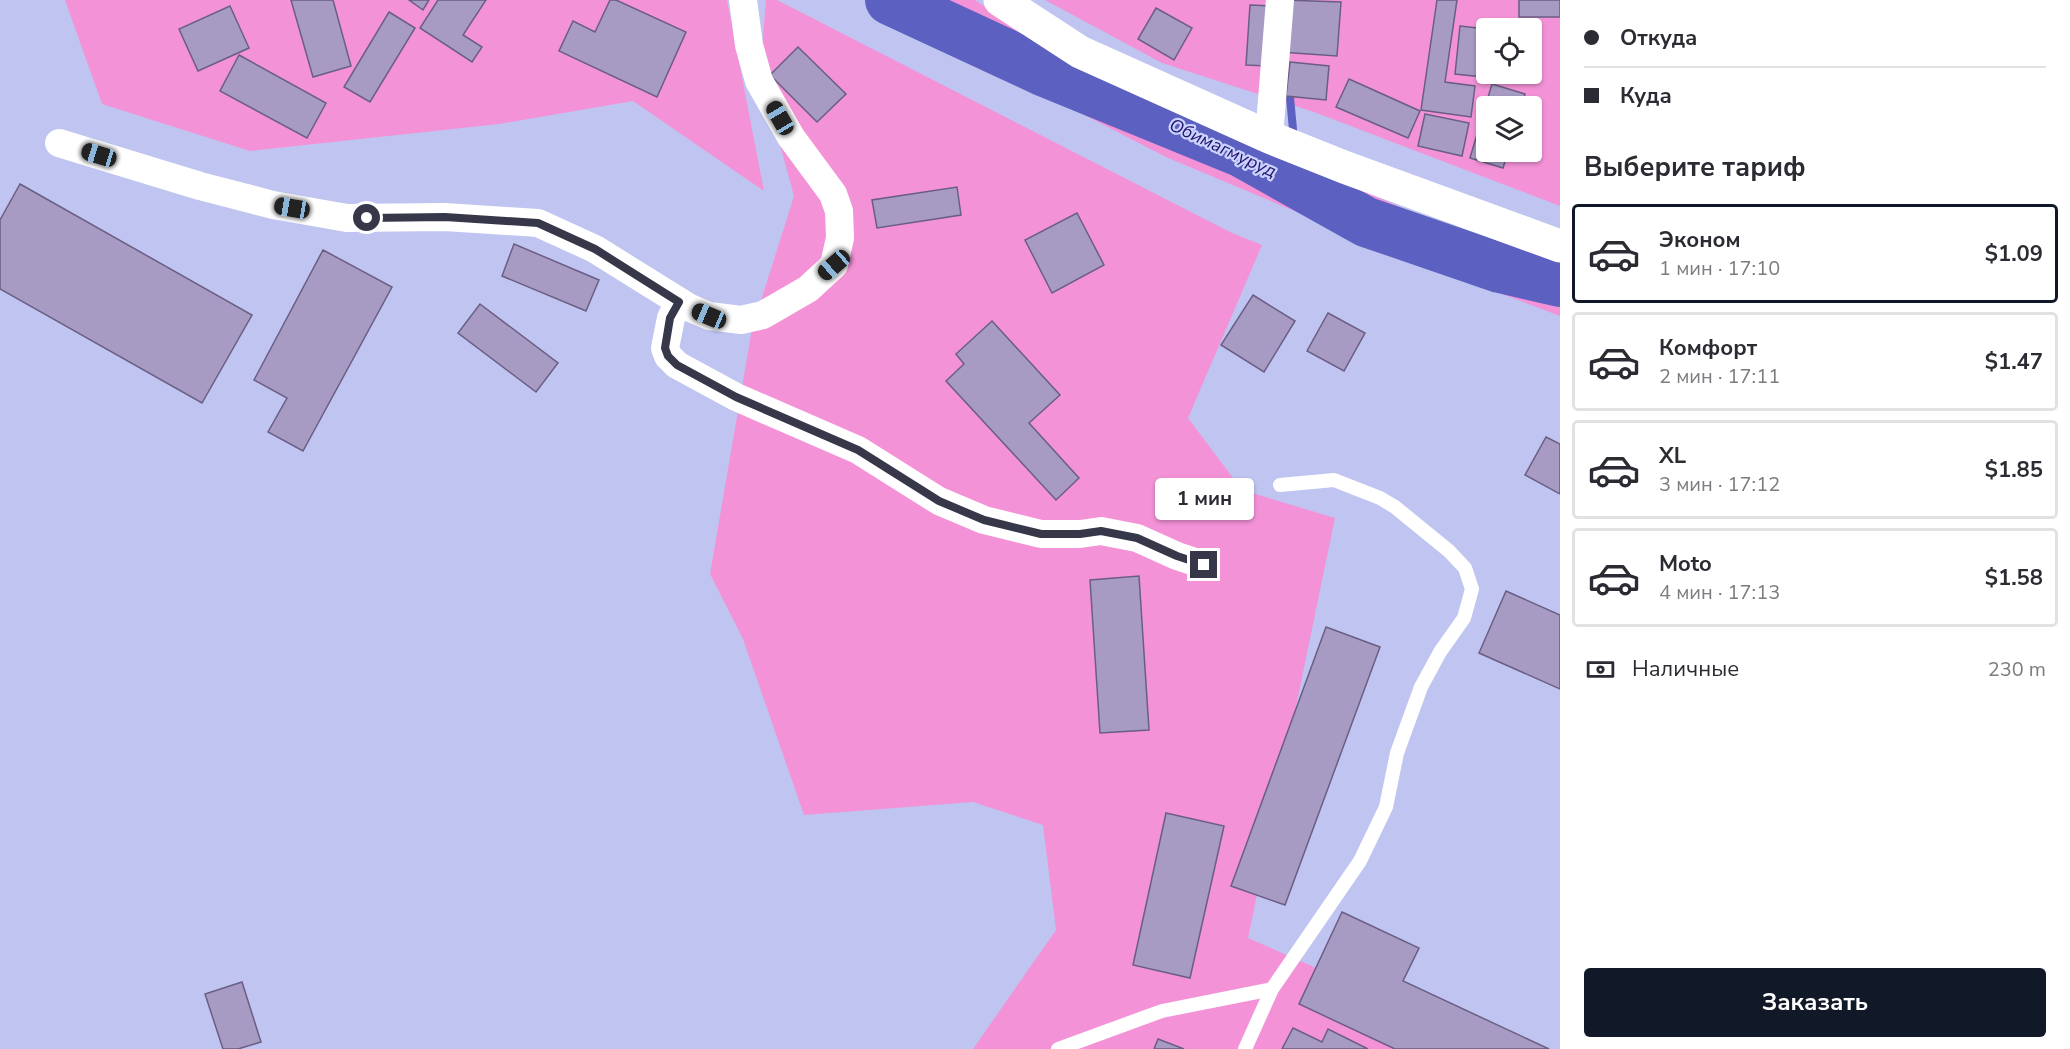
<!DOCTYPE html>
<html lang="ru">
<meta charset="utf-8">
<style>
body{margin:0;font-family:"Nunito Sans",sans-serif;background:#f2f2f3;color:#2b2b33;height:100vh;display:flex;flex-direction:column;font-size:22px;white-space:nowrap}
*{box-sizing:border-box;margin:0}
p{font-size:20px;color:#7c7c81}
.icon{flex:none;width:33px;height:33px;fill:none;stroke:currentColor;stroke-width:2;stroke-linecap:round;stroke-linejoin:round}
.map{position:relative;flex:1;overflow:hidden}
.details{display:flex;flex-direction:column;background:#fff;width:510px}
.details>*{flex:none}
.hud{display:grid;align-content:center;height:132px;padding:0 24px;background:#fff}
.buttons{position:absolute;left:1476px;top:18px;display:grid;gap:12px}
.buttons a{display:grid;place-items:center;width:66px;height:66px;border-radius:6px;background:#fff;box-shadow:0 2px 4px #0004;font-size:30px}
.end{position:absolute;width:27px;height:27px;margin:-14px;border:8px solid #36384a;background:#fff;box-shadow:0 0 0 3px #fff}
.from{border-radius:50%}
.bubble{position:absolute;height:42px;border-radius:6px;background:#fff;box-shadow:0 2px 4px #0004;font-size:20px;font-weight:700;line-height:42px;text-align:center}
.car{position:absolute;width:18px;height:36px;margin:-18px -9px;border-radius:8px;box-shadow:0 0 4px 2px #0007;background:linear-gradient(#222 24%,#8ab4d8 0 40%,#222 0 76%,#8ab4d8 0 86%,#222 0)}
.hud b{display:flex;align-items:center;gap:21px;height:57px;font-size:22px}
.hud b+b{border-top:2px solid #e1e1e2}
.hud i{width:15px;height:15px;background:#2b2b33}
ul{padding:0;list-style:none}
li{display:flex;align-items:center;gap:18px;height:99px;margin:0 12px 9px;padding:0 12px;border:3px solid #e1e1e2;border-radius:6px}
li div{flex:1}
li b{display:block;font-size:22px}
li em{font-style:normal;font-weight:700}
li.current{border-color:#111827}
li>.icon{width:54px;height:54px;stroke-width:1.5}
h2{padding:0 24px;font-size:27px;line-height:72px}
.pay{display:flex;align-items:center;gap:15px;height:66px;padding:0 24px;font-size:22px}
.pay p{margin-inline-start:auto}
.action{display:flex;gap:12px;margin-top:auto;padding:12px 24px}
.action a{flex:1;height:69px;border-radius:6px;background:#111827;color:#fff;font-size:24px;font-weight:700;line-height:69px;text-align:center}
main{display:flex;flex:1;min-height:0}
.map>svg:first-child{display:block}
.green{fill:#f392d7;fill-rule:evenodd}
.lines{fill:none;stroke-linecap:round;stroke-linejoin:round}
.stream{stroke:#5c60c0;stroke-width:8}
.river{stroke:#5c60c0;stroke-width:50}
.building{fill:#a79bc4;stroke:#6a5e84;stroke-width:1.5}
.lane{stroke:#fff;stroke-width:14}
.street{stroke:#fff;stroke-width:28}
.secondary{stroke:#fff;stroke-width:33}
.route{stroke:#36384a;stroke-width:8}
.labels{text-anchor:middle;stroke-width:4.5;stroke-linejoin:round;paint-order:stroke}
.water-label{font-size:18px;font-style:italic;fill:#21146d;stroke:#cbd2fe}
</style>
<main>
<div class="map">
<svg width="1560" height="1049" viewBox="0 0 1560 1049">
<rect width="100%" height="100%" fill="#bfc5f0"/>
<g class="green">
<polygon points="65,0 727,0 764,191 633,101 499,124 250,151 102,104"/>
<polygon points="766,0 777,0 1232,233 1262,245 1188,418 1242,490 1335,518 1248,938 1501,1049 973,1049 1056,930 1043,825 973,802 804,815 743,639 710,574 752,329 794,196 760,72"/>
<polygon points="880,0 975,0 1054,52 1162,106 1478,240 1560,270 1560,316 1385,249 1166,157 966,54"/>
<path d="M 1045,0 L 1560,0 L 1560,206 L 1314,112 L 1162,63 ZM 1486,28 L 1532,28 L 1532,74 L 1486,74 ZM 1486,106 L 1532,106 L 1532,152 L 1486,152 Z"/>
</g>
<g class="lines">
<g class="stream">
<polyline points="1289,87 1294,140"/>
<polyline points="1296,156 1299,184"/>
</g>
<polyline class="river" points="890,0 1043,71 1241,152 1366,222 1500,268 1560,282"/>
</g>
<g class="building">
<polygon points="291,0 333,0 351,66 313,77"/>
<polygon points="409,0 429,0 423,10"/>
<polygon points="438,0 486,0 463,35 482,47 472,62 420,28"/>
<polygon points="610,0 616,0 686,32 657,97 559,51 573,21 595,32"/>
<polygon points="1284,0 1341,2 1337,56 1280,52"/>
<polygon points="1437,0 1457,0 1445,82 1475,86 1471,117 1421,110"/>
<rect x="1519" y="0" width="41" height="17"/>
<polygon points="1250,5 1272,6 1268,66 1246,65"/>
<polygon points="230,6 249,48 198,71 179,29"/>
<polygon points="1156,8 1192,28 1174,60 1138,39"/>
<polygon points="389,12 415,28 370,102 344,87"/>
<polygon points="1460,26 1486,29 1486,74 1522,74 1521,81 1455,74"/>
<polygon points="798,47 846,94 817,122 770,75"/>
<polygon points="239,55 326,103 307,138 220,91"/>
<polygon points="1290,62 1329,66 1326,100 1286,96"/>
<polygon points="1349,79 1420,111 1408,138 1336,107"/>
<polygon points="1492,84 1525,94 1521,106 1486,106 1486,152 1508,152 1503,168 1470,158"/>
<polygon points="1425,114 1469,123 1462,156 1418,146"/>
<polygon points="20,184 252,315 202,403 0,289 0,220"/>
<polygon points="957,187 961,215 877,228 872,200"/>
<polygon points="1077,213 1104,265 1052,293 1025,240"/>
<polygon points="514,244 599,280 586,311 502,276"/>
<polygon points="323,250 392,287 303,451 268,432 287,398 254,380"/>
<polygon points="1253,295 1295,321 1264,372 1221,345"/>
<polygon points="480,304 558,363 536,392 458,333"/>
<polygon points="1328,313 1365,333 1344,371 1307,351"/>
<polygon points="992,321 1060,395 1029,423 1079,478 1056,500 946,381 964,364 956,354"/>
<polygon points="1546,437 1560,444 1560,494 1525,475"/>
<polygon points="1139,576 1149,730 1100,733 1090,580"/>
<polygon points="1506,591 1560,615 1560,689 1479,653"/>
<polygon points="1326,627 1380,647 1285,905 1231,886"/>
<polygon points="1166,813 1224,826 1190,978 1133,965"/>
<polygon points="1342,912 1419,948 1403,981 1549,1049 1395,1049 1299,1004"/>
<polygon points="242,982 261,1042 238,1049 223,1049 205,994"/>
<polygon points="1293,1028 1322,1042 1328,1029 1368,1049 1282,1049"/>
<polygon points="1158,1039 1184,1049 1154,1049"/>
</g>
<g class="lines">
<g class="lane">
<polyline points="1058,1049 1162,1011 1272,989"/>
<polyline points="1245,1049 1272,989 1360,861 1386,807 1397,753 1421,687 1440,652 1464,618 1472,589 1465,568 1449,551 1395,507 1380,498 1334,480 1280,485"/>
</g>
<g class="street">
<polyline points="1269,137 1280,0"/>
<polyline points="59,143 200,186 273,205 347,218 445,217 538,223 595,249 688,307 709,316 741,320 763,315 808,289 834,265 840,238 839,211 833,194 791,137 759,81 749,45 743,0"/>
<polyline points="679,302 671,318 665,348 668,356 677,365 736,397 858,450 939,501 984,520 1041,534 1080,534 1101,531 1137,538 1177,556 1204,565"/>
</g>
<polyline class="secondary" points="1000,0 1080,52 1269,137 1344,167 1560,246"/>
</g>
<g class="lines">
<polyline class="route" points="367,218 445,217 538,223 595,249 679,302 670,318 665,348 668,356 677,365 736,397 858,450 939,501 984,520 1041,534 1080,534 1101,531 1137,538 1177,556 1204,565"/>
</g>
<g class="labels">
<g class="water-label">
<text transform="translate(1223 148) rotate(25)" y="6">Обимагмуруд</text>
</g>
</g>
</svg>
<div class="buttons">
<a><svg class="icon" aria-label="locate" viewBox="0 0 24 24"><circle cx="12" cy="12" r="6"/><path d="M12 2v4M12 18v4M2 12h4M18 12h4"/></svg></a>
<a><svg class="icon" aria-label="layers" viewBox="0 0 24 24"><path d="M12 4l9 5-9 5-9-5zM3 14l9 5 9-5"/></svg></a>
</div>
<i class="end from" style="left:367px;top:218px"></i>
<i class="end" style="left:1204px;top:565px"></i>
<div class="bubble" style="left:1155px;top:478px;width:99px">1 мин</div>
<i class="car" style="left:780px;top:118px;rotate:330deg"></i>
<i class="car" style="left:99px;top:155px;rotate:287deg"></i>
<i class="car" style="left:292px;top:208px;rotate:280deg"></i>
<i class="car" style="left:834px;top:265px;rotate:229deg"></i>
<i class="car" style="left:709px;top:316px;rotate:293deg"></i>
</div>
<section class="details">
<div class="hud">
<b><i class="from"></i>Откуда</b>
<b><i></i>Куда</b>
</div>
<h2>Выберите тариф</h2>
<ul>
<li class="current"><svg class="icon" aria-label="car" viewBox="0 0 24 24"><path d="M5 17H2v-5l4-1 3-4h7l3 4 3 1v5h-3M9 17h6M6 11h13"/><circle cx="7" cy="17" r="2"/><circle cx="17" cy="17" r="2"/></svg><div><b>Эконом</b><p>1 мин · 17:10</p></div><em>$1.09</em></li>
<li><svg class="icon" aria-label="car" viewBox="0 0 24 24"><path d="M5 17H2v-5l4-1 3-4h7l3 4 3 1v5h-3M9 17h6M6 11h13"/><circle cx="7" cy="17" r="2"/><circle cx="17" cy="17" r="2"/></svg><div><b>Комфорт</b><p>2 мин · 17:11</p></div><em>$1.47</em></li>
<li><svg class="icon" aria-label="car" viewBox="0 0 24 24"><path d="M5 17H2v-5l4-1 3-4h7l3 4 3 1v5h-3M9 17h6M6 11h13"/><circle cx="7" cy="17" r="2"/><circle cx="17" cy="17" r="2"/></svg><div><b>XL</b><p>3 мин · 17:12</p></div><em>$1.85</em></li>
<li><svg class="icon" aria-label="car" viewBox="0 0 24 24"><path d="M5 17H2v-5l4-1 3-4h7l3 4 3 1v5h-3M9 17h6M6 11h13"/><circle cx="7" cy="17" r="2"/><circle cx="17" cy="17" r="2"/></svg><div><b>Moto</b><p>4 мин · 17:13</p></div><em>$1.58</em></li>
</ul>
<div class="pay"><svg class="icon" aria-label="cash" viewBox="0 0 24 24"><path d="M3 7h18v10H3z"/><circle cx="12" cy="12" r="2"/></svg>Наличные<p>230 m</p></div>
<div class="action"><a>Заказать</a></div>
</section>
</main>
